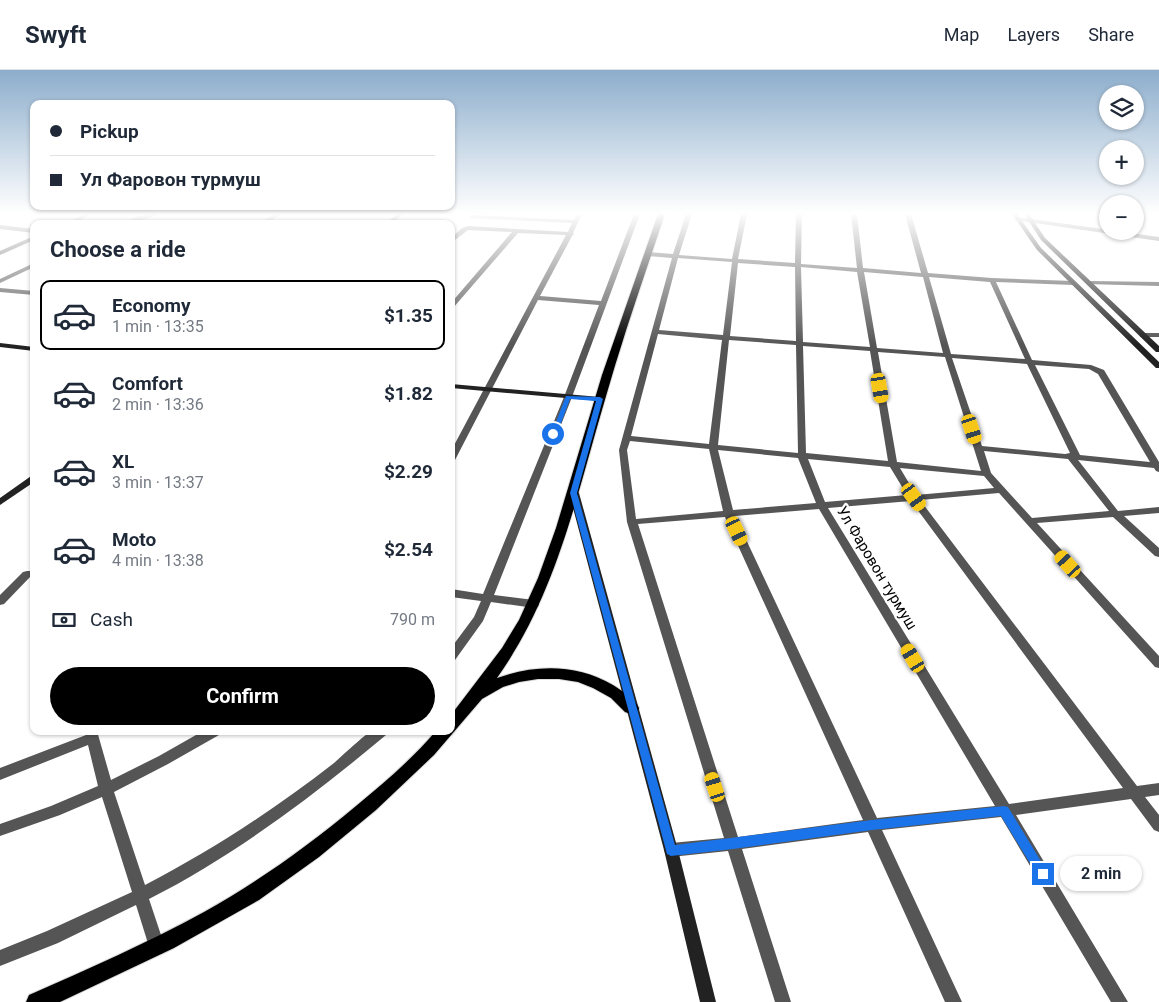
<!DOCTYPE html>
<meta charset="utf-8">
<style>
body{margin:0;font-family:Roboto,sans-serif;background:#f2f2f3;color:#1f2937;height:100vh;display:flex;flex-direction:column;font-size:19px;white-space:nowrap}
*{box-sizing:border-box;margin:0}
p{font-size:16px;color:#747a83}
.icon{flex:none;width:28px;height:28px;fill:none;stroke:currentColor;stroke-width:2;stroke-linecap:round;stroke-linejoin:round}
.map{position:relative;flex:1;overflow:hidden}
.sheet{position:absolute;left:30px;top:150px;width:425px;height:515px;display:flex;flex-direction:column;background:#fff;border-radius:10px;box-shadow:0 1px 4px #0004}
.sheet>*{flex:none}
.top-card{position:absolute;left:30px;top:30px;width:425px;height:110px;border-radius:10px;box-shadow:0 1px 4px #0004;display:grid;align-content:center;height:110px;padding:0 20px;background:#fff}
.fabs{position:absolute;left:1099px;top:15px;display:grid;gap:10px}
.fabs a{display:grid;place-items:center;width:45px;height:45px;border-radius:50%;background:#fff;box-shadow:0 1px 4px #0004;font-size:25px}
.end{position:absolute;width:22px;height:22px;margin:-11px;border:6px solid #1a73e8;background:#fff;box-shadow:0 0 0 2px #fff}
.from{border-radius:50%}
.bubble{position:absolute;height:35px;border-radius:18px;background:#fff;box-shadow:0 1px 4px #0004;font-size:16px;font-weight:700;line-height:35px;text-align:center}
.car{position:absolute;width:15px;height:30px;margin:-15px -8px;border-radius:6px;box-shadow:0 0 4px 1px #0007;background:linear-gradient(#f5c518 24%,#345 0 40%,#f5c518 0 76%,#345 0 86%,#f5c518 0)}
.top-card b{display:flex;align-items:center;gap:18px;height:48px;font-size:19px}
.top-card b+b{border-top:1px solid #e0e1e3}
.top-card i{width:12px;height:12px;background:#1f2937}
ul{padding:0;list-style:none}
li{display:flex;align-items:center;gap:15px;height:70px;margin:0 10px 8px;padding:0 10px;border:2px solid transparent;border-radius:10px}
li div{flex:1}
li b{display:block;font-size:19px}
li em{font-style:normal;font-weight:700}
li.active{border-color:#000}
li>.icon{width:45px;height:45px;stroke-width:1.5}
h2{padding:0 20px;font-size:22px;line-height:60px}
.pay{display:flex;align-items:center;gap:12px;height:55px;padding:0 20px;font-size:19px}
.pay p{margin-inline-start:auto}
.action{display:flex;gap:10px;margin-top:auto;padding:10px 20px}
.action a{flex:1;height:58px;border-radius:30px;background:#000;color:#fff;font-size:20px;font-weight:700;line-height:58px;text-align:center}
header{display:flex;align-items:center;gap:30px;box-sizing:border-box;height:70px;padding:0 25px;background:#fff;border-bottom:1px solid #e0e1e3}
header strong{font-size:24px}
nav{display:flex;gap:28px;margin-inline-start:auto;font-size:18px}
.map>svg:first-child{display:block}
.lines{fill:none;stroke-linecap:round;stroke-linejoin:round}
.primary-casing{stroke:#dbdbdb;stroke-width:2}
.street{fill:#555;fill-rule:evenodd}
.secondary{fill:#222;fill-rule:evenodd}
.primary{fill:#000;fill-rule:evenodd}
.route{fill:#1a73e8}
.labels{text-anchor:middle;stroke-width:4.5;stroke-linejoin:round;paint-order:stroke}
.street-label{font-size:15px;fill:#000;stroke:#fff}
</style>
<header>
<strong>Swyft</strong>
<nav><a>Map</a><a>Layers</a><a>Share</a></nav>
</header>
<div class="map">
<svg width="1159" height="932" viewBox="0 0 1159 932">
<rect width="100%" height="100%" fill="#fff"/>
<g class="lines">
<g class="primary-casing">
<path id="primary" d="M 658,144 L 665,144 C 644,207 622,269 604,333 C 576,428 556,525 497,608 C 536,594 577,594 613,615 C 622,621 634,628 639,638 L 637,642 L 631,644 L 625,642 L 611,628 L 593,618 L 578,612 L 559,609 L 538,609 L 519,612 L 503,617 L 482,629 L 434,685 L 376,740 L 319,787 L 259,830 L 174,878 L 60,932 L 26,932 L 29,925 C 88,899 147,873 204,842 C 258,812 308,776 356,736 C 384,713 412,689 436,661 L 451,661 L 451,645 L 502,578 L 519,550 L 538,508 L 556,458 L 602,305 Z"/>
</g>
<g class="street">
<polygon points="85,144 92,144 73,154 65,154"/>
<path d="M 148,144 L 160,144 C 153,147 130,154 122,154 L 136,147 Z"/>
<polygon points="275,144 282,144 265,154 257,154"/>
<polygon points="577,144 582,144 573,163 574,164 572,166 540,226 601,231 634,144 640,144 572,327 494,525 534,530 538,531 539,534 538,537 534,538 491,532 483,551 455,590 451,591 451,578 474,547 481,531 451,527 451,519 483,524 564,327 599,235 538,230 455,390 451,393 451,381 566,165 518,163 453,238 451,239 451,233 512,162 468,160 451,173 451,168 462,158 468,156 568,162 572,153 471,148 470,147 473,145 574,150"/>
<path d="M 686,144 L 692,144 L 679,185 L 732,189 L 741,144 L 747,144 L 738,189 L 795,193 L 796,144 L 802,144 L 801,194 L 857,198 L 851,144 L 857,144 L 863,198 L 921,203 L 905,144 L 911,144 L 928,203 L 992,208 L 1073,211 L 1076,213 L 1073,215 L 996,212 L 1032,290 L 1091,295 L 1104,300 L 1159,392 L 1159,402 L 1156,401 L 1154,398 L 1078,390 L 1118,441 L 1159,437 L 1159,443 L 1124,446 L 1159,478 L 1159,487 L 1155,486 L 1113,447 L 1037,453 L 1159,586 L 1159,598 L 1155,597 L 999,423 L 920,430 L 1137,716 L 1159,713 L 1159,725 L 1145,727 L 1159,745 L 1159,762 L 1154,760 L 1131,729 L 1016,745 L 1128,932 L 1111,932 L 1001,747 L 882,760 L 962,932 L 945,932 L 868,762 L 742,779 L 791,932 L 775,932 L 728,781 L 671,787 L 666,785 L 664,780 L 666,775 L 671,773 L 724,768 L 627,452 L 619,380 L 672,188 L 648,186 L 645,184 L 648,182 L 673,184 ZM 678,188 L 732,192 L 723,265 L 659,260 ZM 738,193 L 795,197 L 796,271 L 730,266 ZM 801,197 L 857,202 L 870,277 L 803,272 ZM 864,202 L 923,207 L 943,283 L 877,278 ZM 929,207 L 990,212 L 1025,289 L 951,284 ZM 658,264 L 722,270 L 709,374 L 631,366 ZM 729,270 L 796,275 L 798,383 L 718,375 ZM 803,276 L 870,281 L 888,391 L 806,383 ZM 878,282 L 945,287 L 981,401 L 897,392 ZM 952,288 L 1027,294 L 1070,383 L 1065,384 L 982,376 ZM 1035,295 L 1089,299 L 1098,304 L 1150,392 L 1080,385 ZM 630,371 L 709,379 L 723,441 L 636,449 L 627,380 ZM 718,380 L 798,388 L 816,433 L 733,440 ZM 984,381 L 1068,389 L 1109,441 L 1032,448 L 991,403 ZM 808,389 L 890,397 L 907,425 L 825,432 ZM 900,398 L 984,406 L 994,418 L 916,425 ZM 911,431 L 1123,718 L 1009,734 L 828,438 ZM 819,439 L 995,736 L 877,748 L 735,446 ZM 725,447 L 863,750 L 738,767 L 638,454 Z"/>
<polygon points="1017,147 1159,167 1159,171 1015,150 1014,149"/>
<polygon points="0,155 34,159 34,163 0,159"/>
<polygon points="34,166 34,170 0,185 0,181"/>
<polygon points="34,193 34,197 0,213 0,209"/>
<polygon points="1089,211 1159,212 1159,216 1087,214 1087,212"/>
<polygon points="0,218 34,221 34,225 0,222"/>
<rect x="1140" y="263" width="19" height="4"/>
<polygon points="27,501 34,501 34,507 30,507 4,534 0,535 0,525 23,502"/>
<path d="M 85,661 L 97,661 L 111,710 L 159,686 L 203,661 L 220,661 L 219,665 L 168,694 L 114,722 L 145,815 C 211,781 275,739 334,693 C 341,687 366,663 372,661 C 376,660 383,661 387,661 L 386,665 C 312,727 235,785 149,829 L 165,877 L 163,883 L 157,885 L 151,883 L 136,835 L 58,873 L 0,896 L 0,880 L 47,861 L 132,822 L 102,727 L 60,745 L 0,766 L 0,754 L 51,736 L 98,716 L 88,675 L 0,710 L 0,698 L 86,665 Z"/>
</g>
<g class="secondary">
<polygon points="397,144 403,144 392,154 385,154"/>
<polygon points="1012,144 1017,144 1041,178 1159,292 1159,298 1156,298 1037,180"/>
<polygon points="1024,144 1029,144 1045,168 1159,276 1159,282 1156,282 1041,170"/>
<polygon points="0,273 34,277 34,281 0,277"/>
<polygon points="451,314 600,327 604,329 600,331 451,318"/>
<polygon points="34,404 34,412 0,435 0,428"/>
<polygon points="574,420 579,423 678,780 716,932 700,932 664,780 569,423"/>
</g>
<use href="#primary" class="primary"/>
</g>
<linearGradient id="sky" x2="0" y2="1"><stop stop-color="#8cadcc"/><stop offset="0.52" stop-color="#fff"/><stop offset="1" stop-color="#fff" stop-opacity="0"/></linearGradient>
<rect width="1159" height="275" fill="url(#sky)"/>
<polygon class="route" points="566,326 600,327 603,329 577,423 675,775 872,750 1004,736 1008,737 1047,801 1049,804 1047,808 1043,810 1039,808 1001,746 872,760 733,779 671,786 667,784 570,423 596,331 570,329 557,364 551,365"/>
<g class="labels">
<g class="street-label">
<text transform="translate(877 498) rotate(59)" y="5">Ул Фаровон турмуш</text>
</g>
</g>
</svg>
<div class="fabs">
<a><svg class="icon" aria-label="layers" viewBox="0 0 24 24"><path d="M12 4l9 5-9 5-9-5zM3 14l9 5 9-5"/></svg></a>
<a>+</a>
<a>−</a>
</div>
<i class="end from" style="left:553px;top:364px"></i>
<i class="end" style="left:1043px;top:804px"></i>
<div class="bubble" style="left:1060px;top:786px;width:82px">2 min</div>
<i class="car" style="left:880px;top:318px;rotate:170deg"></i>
<i class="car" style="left:972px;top:359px;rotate:162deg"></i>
<i class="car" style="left:914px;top:427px;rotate:144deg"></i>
<i class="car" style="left:737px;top:461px;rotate:155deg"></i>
<i class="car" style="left:1068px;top:494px;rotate:318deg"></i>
<i class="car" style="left:913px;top:588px;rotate:329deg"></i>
<i class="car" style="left:715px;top:717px;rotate:342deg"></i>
<div class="top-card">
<b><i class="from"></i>Pickup</b>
<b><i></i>Ул Фаровон турмуш</b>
</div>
<section class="sheet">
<h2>Choose a ride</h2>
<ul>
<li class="active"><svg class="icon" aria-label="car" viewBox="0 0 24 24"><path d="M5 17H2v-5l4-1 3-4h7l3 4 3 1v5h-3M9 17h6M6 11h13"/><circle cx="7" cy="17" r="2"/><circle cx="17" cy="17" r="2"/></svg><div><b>Economy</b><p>1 min · 13:35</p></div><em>$1.35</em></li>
<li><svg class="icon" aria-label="car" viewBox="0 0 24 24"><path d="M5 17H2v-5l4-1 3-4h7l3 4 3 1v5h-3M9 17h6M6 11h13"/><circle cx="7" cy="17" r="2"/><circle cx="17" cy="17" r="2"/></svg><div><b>Comfort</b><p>2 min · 13:36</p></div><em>$1.82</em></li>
<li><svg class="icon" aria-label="car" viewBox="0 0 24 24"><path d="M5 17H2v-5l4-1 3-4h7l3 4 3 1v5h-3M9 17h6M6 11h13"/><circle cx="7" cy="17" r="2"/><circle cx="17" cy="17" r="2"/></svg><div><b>XL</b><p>3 min · 13:37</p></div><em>$2.29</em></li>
<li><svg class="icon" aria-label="car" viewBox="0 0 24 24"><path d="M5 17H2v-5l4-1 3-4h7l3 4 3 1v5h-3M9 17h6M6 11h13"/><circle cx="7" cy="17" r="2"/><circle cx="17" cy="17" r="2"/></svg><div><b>Moto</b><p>4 min · 13:38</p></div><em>$2.54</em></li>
</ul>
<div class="pay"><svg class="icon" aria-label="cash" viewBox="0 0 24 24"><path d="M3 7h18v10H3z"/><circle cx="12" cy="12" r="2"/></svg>Cash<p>790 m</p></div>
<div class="action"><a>Confirm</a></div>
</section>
</div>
